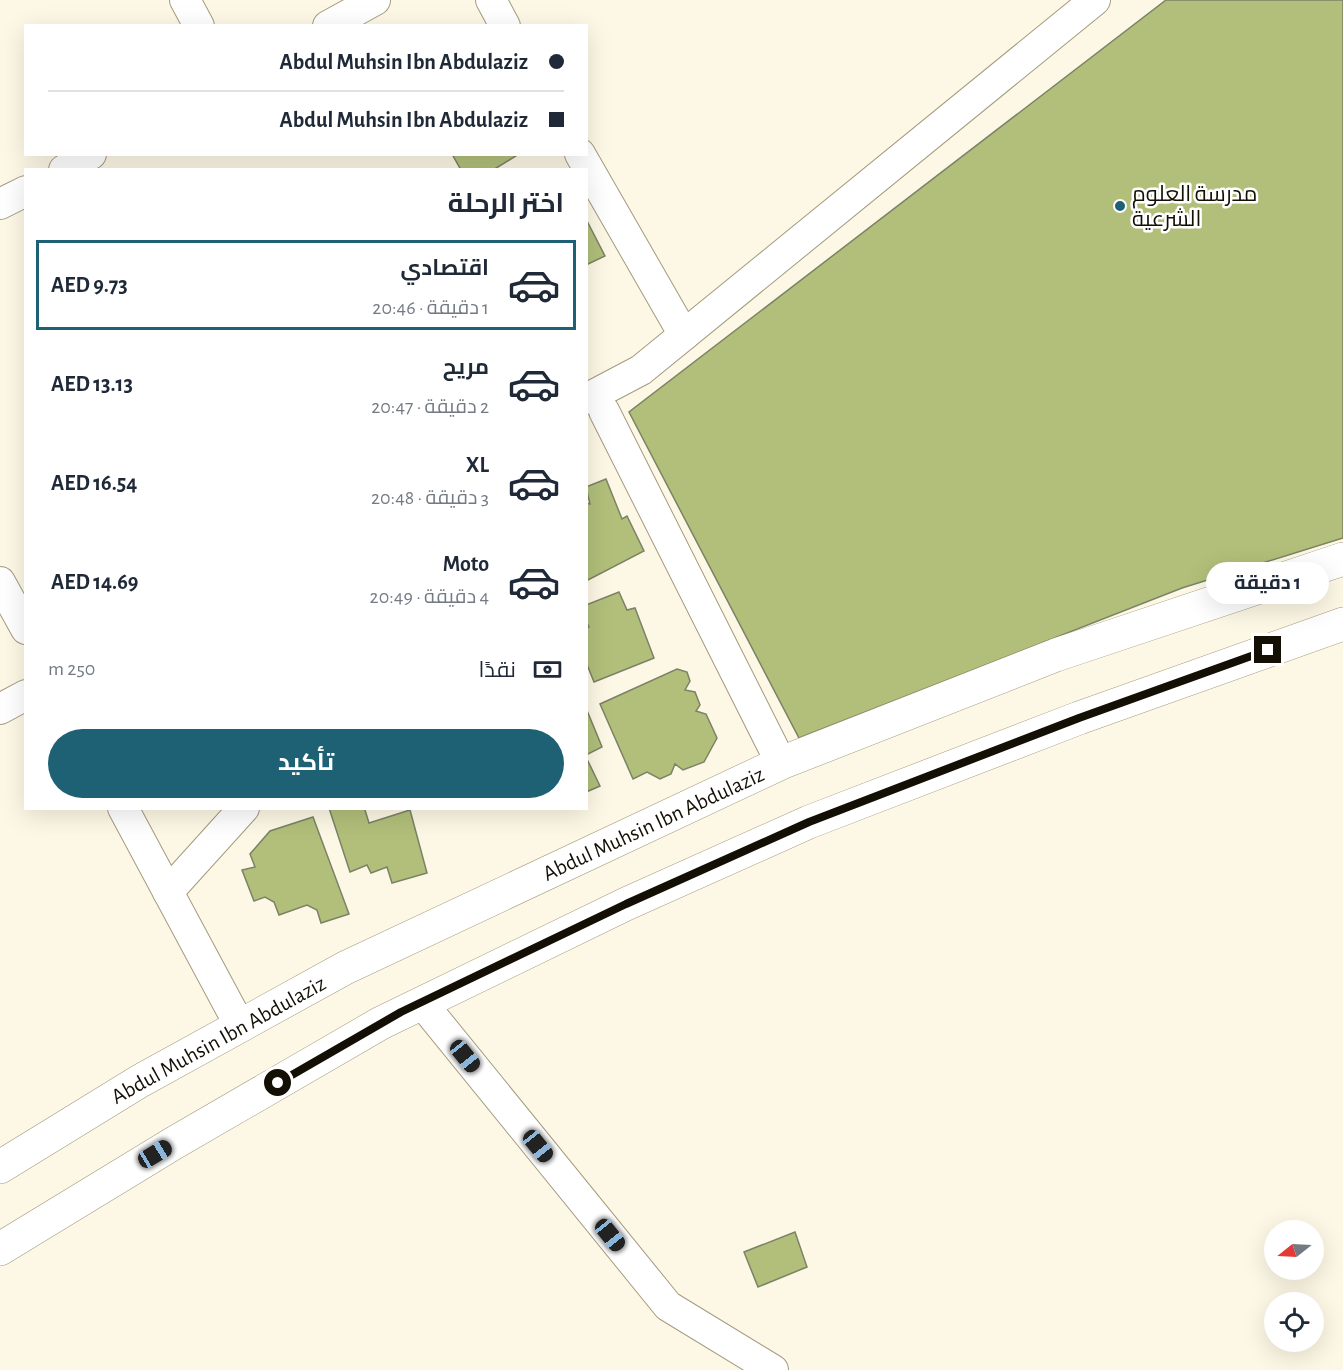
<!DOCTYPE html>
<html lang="ar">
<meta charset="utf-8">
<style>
body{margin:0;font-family:"Alegreya Sans",Cairo,sans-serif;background:#f6f6f7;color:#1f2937;direction:rtl;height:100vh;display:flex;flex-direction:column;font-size:22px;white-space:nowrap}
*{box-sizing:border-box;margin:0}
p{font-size:20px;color:#747a83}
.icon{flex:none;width:33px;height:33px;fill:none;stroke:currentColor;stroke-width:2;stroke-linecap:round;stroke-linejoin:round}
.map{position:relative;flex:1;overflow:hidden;direction:ltr}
.drawer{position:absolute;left:24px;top:168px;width:564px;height:642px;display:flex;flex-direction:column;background:#fff;border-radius:0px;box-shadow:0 6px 24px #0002;direction:rtl}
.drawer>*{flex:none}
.hud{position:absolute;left:24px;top:24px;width:564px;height:132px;border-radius:0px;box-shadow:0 6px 24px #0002;direction:rtl;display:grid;align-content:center;height:132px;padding:0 24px;background:#fff}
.needle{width:39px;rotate:252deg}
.tools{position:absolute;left:1264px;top:1220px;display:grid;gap:12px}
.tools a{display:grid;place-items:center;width:60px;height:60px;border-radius:50%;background:#fff;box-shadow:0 6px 24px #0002;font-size:30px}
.end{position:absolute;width:27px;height:27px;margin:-14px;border:8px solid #130f05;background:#fff;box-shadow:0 0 0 3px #fff}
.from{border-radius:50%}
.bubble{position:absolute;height:42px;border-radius:21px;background:#fff;box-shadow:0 6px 24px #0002;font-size:20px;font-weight:700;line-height:42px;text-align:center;direction:rtl}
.car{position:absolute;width:18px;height:36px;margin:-18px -9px;border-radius:8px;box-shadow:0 0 4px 2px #0007;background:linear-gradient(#222 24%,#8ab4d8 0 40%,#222 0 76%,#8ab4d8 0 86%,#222 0)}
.hud b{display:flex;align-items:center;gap:21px;height:57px;font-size:22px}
.hud b+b{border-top:2px solid #e0e1e3}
.hud i{width:15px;height:15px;background:#1f2937}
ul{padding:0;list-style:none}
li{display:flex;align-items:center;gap:18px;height:90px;margin:0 12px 9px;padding:0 12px;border:3px solid transparent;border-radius:0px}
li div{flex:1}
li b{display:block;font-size:22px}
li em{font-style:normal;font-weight:700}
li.active{border-color:#1e6074}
li>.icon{width:54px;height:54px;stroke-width:1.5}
h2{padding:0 24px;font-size:27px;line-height:72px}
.pay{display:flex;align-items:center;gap:15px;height:66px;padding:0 24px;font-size:22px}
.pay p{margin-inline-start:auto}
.cta{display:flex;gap:12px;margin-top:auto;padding:12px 24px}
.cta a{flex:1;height:69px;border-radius:36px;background:#1e6074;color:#fff;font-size:24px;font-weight:700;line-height:69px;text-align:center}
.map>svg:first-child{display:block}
.building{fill:#b1bf7a;stroke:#7b8266;stroke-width:1.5}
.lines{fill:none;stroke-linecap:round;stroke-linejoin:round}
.minor-casing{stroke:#a49b7e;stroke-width:32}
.secondary-casing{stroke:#a49b7e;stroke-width:34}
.minor{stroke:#fff;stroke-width:30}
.secondary{stroke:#fff;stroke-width:33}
.route{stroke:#130f05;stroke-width:8}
.poi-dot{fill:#1e6074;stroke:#fff;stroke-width:2}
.labels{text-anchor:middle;stroke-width:5;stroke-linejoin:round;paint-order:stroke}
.poi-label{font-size:22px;fill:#130f05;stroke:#fff;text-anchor:start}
.street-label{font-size:22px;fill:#130f05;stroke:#fff}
</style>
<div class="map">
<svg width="1343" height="1370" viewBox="0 0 1343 1370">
<rect width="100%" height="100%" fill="#fdf7e5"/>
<g class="building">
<polygon points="1166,0 1343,0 1343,538 1182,588 799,738 629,412"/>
<polygon points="452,154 519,154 493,170 461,170"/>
<polygon points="586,219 605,256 586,265"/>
<polygon points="606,479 622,519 627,516 644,551 586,581 586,503 590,504 586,487"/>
<polygon points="619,592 627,610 635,608 654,658 594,682 586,662 586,628 589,627 586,621 586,605"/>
<polygon points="677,669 687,672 690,681 685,690 695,692 700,705 696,711 706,714 717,738 704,762 683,770 675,764 671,774 660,779 647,772 633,779 600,704"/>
<polygon points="586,708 602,747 586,755"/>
<polygon points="586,757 600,786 586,792"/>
<polygon points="329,808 362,808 365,810 369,823 410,810 427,873 392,883 387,867 371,873 367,865 350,872"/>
<polygon points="313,817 349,914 321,923 317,910 307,905 279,915 274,902 265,897 254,901 242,870 255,867 250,854 270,831"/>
<polygon points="795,1232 807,1267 758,1287 744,1252"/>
</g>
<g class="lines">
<g class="minor-casing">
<g id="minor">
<polyline points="185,0 199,26"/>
<polyline points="491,0 505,26"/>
<polyline points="328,26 375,0"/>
<polyline points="580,154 684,335"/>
<polyline points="64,170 91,154"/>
<polyline points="0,204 26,191"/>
<polyline points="586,399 641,370 1095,0"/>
<polyline points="604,411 781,763"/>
<polyline points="0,582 26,629"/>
<polyline points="0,709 26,695"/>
<polyline points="123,808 240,1026"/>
<polyline points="168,892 244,808"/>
<polyline points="422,1003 668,1306 773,1370"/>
</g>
</g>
<g class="secondary-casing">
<g id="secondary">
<polyline points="0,1167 140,1081 345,968 781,763 1056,655 1343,559"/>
<polyline points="0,1249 174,1143 381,1023 626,904 809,822 1079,718 1343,624"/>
</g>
</g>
<use href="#minor" class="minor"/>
<use href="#secondary" class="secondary"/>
</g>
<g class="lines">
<polyline class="route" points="278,1083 401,1012 626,904 809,822 1079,718 1268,650"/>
</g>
<circle class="poi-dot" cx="1120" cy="206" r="6"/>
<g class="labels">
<g class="poi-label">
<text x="1132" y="201">مدرسة العلوم<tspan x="1132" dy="25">الشرعية</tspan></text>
</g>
<g class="street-label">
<text transform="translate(653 823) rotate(-25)" y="8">Abdul Muhsin Ibn Abdulaziz</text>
<text transform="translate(218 1039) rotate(-29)" y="8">Abdul Muhsin Ibn Abdulaziz</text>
</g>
</g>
</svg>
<div class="tools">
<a><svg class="needle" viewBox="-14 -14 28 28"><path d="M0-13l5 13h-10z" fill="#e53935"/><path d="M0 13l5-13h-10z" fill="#747a83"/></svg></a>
<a><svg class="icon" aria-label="locate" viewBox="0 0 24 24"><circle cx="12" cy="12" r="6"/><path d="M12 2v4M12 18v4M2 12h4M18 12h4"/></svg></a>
</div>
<i class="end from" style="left:278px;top:1083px"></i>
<i class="end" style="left:1268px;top:650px"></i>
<div class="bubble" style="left:1206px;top:562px;width:123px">1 دقيقة</div>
<i class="car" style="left:465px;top:1056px;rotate:141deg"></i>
<i class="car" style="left:538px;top:1146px;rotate:141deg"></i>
<i class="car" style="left:155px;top:1154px;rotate:59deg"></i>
<i class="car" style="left:610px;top:1235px;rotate:141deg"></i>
<div class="hud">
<b><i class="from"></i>Abdul Muhsin Ibn Abdulaziz</b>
<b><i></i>Abdul Muhsin Ibn Abdulaziz</b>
</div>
<section class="drawer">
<h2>اختر الرحلة</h2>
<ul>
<li class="active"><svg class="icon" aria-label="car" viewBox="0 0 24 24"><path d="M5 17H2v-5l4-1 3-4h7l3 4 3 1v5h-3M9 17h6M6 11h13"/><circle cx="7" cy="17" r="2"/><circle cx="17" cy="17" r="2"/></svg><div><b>اقتصادي</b><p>1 دقيقة · 20:46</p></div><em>AED 9.73</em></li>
<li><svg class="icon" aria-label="car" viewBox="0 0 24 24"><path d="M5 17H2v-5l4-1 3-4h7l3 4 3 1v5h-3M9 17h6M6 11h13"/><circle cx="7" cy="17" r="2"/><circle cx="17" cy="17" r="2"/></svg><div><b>مريح</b><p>2 دقيقة · 20:47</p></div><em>AED 13.13</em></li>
<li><svg class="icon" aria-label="car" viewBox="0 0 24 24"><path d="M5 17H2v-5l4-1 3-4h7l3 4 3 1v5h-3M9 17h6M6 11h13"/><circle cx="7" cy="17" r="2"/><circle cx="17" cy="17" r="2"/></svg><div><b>XL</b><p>3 دقيقة · 20:48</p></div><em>AED 16.54</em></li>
<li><svg class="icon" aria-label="car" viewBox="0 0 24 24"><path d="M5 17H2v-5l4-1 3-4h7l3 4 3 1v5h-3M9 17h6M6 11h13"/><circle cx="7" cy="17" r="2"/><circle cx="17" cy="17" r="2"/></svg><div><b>Moto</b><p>4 دقيقة · 20:49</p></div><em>AED 14.69</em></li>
</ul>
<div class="pay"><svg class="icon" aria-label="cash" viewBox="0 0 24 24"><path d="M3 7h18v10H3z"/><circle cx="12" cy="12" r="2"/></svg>نقدًا<p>250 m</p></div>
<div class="cta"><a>تأكيد</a></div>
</section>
</div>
